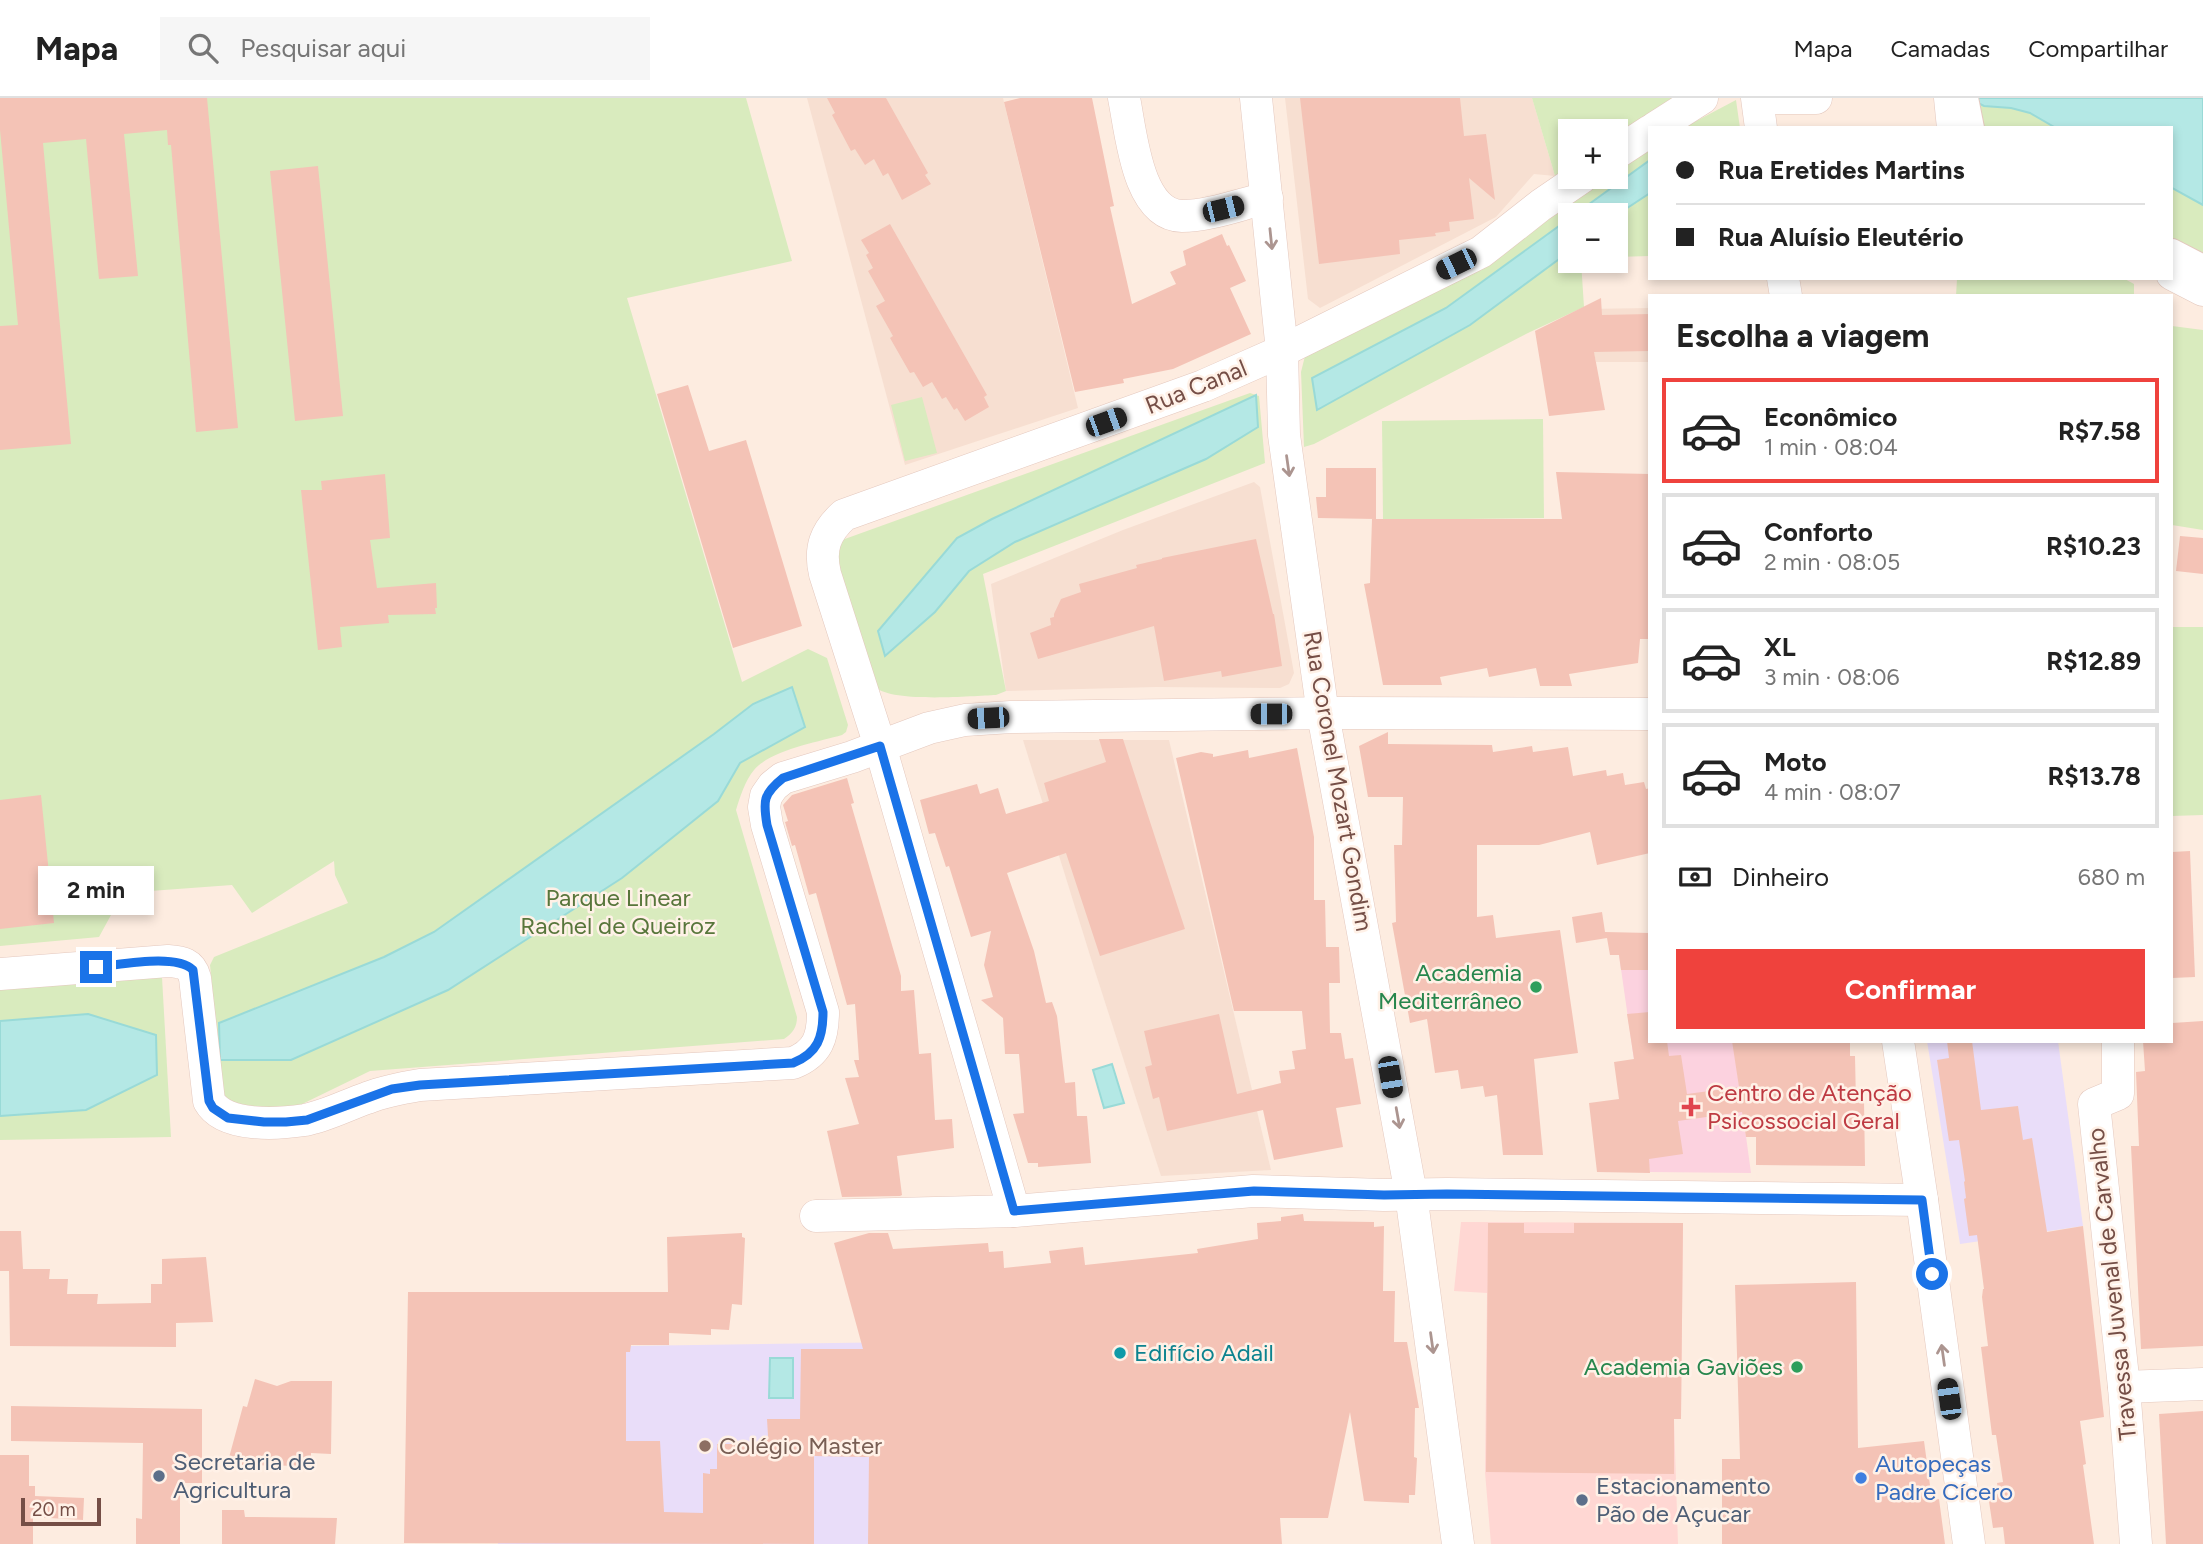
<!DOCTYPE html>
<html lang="pt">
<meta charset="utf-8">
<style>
body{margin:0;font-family:Figtree,sans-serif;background:#f6f6f6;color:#222;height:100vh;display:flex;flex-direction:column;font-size:26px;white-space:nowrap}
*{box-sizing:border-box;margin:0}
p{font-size:23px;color:#767676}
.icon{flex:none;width:38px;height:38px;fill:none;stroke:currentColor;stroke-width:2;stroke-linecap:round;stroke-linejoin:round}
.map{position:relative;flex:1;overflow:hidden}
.drawer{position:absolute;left:1648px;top:196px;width:525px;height:749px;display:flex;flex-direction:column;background:#fff;border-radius:0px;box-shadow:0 4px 10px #0003}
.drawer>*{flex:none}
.guide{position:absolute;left:1648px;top:28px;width:525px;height:154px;border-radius:0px;box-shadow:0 4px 10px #0003;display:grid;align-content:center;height:154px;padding:0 28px;background:#fff}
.fabs{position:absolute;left:1558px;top:21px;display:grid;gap:14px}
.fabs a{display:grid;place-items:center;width:70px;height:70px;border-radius:0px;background:#fff;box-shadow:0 4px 10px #0003;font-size:35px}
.scale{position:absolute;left:21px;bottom:18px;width:80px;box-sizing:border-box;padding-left:7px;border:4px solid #754e46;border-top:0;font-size:19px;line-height:24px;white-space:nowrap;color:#754e46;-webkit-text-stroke:5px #fff1e7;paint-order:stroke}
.end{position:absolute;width:32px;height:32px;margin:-16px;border:9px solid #1a73e8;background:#fff;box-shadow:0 0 0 4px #fff}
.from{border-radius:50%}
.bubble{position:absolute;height:49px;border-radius:0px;background:#fff;box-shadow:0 4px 10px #0003;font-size:23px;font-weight:700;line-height:49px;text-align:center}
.car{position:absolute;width:21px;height:42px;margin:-21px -10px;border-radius:9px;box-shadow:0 0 5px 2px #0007;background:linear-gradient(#222 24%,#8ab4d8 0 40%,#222 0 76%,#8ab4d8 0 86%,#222 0)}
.guide b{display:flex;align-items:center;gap:24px;height:66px;font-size:26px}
.guide b+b{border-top:2px solid #e0e0e0}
.guide i{width:18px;height:18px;background:#222}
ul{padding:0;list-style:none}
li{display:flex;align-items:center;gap:21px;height:105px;margin:0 14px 10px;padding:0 14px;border:4px solid #e0e0e0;border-radius:0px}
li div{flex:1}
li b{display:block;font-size:26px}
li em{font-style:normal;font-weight:700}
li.selected{border-color:#ef423d}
li>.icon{width:63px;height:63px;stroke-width:1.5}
h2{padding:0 28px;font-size:32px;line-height:84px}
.pay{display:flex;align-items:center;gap:18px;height:77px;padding:0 28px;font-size:26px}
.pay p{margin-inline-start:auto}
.action{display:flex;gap:14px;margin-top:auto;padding:14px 28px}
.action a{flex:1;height:80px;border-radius:0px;background:#ef423d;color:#fff;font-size:28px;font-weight:700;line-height:80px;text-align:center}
header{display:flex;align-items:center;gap:42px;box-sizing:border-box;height:98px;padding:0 35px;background:#fff;border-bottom:2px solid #e0e0e0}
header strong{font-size:33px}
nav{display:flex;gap:38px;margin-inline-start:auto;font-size:24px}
.search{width:490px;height:63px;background:#f6f6f6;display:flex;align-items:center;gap:18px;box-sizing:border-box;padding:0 24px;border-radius:0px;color:#767676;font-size:26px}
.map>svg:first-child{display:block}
.residential{fill:#f7dfd1}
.commercial{fill:#ffd7d3}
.education{fill:#e9ddf9}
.medical{fill:#fcd2df}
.green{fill:#d9ebbe}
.water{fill:#b4e8e5;stroke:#99dad7;stroke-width:2}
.building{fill:#f4c3b6}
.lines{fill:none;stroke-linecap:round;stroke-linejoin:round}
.pedestrian-casing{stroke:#e4c8be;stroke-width:26}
.minor-casing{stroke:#e4c8be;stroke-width:33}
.pedestrian{stroke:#fff;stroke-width:24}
.minor{stroke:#fff;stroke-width:32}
.oneway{stroke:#ac9590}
.route{stroke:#1a73e8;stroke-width:9}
.leisure-dot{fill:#2e9e5b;stroke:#fff1e7;stroke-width:2.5}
.health-dot{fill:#e0444e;stroke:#fff1e7;stroke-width:2.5}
.culture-dot{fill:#0f9aa8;stroke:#fff1e7;stroke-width:2.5}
.education-dot{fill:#8d6e63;stroke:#fff1e7;stroke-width:2.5}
.service-dot{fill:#5c6f8a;stroke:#fff1e7;stroke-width:2.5}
.shop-dot{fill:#3f7fe0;stroke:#fff1e7;stroke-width:2.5}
.labels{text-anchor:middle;stroke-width:5;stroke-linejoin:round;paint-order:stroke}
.street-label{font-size:24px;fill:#754e46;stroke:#fff1e7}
.park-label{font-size:24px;fill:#58763b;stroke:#fff1e7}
.leisure-label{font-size:24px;fill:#27864d;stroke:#fff1e7;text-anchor:end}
.health-label{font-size:24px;fill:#be3a42;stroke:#fff1e7;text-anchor:start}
.culture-label{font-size:24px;fill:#0d838f;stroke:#fff1e7;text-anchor:start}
.education-label{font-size:24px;fill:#785e54;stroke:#fff1e7;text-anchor:start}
.service-label{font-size:24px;fill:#4e5e75;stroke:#fff1e7;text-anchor:start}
.shop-label{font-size:24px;fill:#366cbe;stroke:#fff1e7;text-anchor:start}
</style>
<header>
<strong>Mapa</strong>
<div class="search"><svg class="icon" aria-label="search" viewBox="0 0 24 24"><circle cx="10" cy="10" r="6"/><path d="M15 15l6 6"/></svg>Pesquisar aqui</div>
<nav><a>Mapa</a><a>Camadas</a><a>Compartilhar</a></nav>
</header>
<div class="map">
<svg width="2203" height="1446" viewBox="0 0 2203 1446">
<rect width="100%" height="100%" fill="#fdece0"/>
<g class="residential">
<polygon points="807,0 1003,0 1078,310 905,367"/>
<polygon points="1285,0 1532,0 1555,78 1534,76 1496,119 1320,210 1308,201"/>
<polygon points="1650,210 1650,264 1596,264 1584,211"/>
<polygon points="1254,384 1260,389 1294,575 1289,586 1280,590 1156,589 1006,593 991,486 1123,432"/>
<polygon points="1023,642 1169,642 1271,1072 1161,1078 1093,867"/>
</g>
<polygon class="commercial" points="1461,1124 1683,1125 1681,1321 1674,1321 1678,1446 1491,1446 1485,1374 1487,1195 1454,1193"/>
<g class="education">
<polygon points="1927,943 2058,943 2083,1128 1960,1146"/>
<polygon points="906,1244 918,1446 498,1446 499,1250"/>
</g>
<polygon class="medical" points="1619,857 1650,858 1650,943 1733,943 1751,1075 1650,1074"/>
<g class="green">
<path d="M 0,0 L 746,0 L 792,163 L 627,200 L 742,584 L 808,551 L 827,560 L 848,627 L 846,634 L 842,637 C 818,644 771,652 754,672 C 745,683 740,699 736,712 L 797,919 C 797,929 793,935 784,941 L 370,973 L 294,1010 L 224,1008 L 210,867 L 214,859 L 348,805 L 335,777 L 334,763 L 252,815 L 232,787 L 123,795 L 99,839 L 0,848 Z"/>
<polygon points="1532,0 1677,0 1615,36 1615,33 1570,33 1570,68 1555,78"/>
<polygon points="1966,0 2203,0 2203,169 2172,153 2172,30 1972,30"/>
<polygon points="1736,2 1740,30 1683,30"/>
<polygon points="1650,48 1650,158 1615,159 1615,117 1570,117 1570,163 1581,163 1584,209 1530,234 1314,346 1304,349 1301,274 1305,258 1568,104 1606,79 1615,79 1615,72"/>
<polygon points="1948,180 2123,180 2134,186 2134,198 1956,198 1957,181"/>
<polygon points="2172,228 2203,232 2203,432 2172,427"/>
<path d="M 1250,295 L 1259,298 L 1265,365 L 983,476 L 1006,593 L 996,597 C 971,598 892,605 875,589 C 858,573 841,478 834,451 L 842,442 Z"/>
<polygon points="922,299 937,355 905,363 891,307"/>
<polygon points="1543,321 1544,420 1383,422 1382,323"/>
<polygon points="2172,529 2203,529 2203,717 2172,718"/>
<polygon points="157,874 162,879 171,1039 0,1042 0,885"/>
</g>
<g class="water">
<polygon points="1974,0 2203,0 2203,107 2172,90 2172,30 2056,30 2030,15 2011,10 1984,8 1974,3"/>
<polygon points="1650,62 1650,95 1615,118 1574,117"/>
<polygon points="1570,120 1570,153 1470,227 1317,312 1312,280 1446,210"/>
<polygon points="1256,297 1258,329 1206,361 1015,444 969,473 935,514 885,558 878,533 957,440 992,421"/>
<polygon points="792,589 805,629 740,665 718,703 622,780 448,892 291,962 220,962 219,925 384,859 434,834 714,636 753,606"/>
<polygon points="88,916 156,937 157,977 86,1012 0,1018 0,923"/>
<polygon points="1112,966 1124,1005 1104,1010 1093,972"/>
<polygon points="770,1260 793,1260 793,1300 769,1300"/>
</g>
<g class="building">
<polygon points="0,0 207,0 238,330 196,334 171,47 168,47 167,32 124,36 138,178 99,181 86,41 43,45 71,346 0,352 0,228 18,227 0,32"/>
<polygon points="827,0 886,0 928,75 925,77 931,86 902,102 888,75 883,78 874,61 865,67 855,51 851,53 832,17 835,15"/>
<polygon points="1020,0 1092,0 1114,108 1110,109 1132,206 1176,186 1170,174 1186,167 1183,153 1222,136 1227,148 1229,147 1246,183 1230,190 1251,236 1173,271 1123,281 1124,285 1075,294 1004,4"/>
<polygon points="1300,0 1460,0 1464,38 1486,36 1495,102 1469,80 1474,121 1449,124 1450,133 1435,135 1436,138 1399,142 1400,156 1319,166"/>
<polygon points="318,68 343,318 295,323 270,73"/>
<polygon points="890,126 987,297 984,299 989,309 965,323 957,310 954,312 946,299 942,301 932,284 923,289 914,274 910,275 890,240 893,238 876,208 885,203 868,173 873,170 866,157 869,155 861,142"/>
<polygon points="1601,200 1602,217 1650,216 1650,253 1594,254 1605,312 1549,318 1535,233"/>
<polygon points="688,287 709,353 746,342 802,528 733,550 657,296"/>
<polygon points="1326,370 1376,370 1376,421 1318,420 1316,399 1326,399"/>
<polygon points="1556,374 1650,376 1650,541 1640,541 1638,565 1569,576 1572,588 1540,588 1536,570 1489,579 1487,570 1440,579 1442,587 1383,587 1364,486 1370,485 1372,421 1562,421"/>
<polygon points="385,376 390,440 370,442 377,490 436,485 437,510 435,510 436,516 388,517 389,525 340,529 342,549 318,552 301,392 322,392 321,383"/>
<polygon points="2180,438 2203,440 2203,476 2176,473"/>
<polygon points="1256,441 1273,516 1274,516 1282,568 1222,579 1221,573 1164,583 1154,528 1038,561 1030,535 1051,527 1050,520 1054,519 1054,516 1061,501 1081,494 1079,486 1137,470 1136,467 1162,461 1162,460"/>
<polygon points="1388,634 1388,646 1492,647 1493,654 1532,648 1533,654 1568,649 1573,678 1606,672 1607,678 1623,675 1625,687 1644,684 1646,691 1650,690 1650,755 1597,767 1590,734 1539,747 1477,747 1477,819 1493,817 1496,840 1560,832 1578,955 1534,961 1543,1057 1503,1057 1497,997 1485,999 1483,988 1461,991 1458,972 1435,975 1427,921 1410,925 1392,825 1396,824 1394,747 1402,747 1403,699 1368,699 1359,648"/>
<polygon points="1099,641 1123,641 1185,831 1100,858 1066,755 1007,775 1034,853 1046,905 1052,904 1057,918 1065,985 1075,984 1077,1018 1087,1018 1091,1065 1038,1069 1038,1065 1028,1065 1013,1016 1024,1015 1019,956 1005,956 1003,920 981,902 993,899 984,867 991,833 971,839 949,768 946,769 935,735 929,736 920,702 977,686 980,696 998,690 1006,716 1049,703 1044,685 1106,664"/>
<polygon points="1297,650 1314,739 1314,802 1325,802 1326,849 1339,849 1340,885 1329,885 1330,935 1341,935 1345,961 1353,960 1361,1006 1336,1010 1343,1049 1274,1062 1263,1012 1167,1033 1159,999 1153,1001 1145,969 1152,967 1144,933 1219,916 1237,996 1281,985 1279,973 1295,971 1292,953 1306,951 1302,913 1234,913 1176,660 1201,654 1213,656 1213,659 1248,652 1249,660"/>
<polygon points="847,680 854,705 851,706 901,878 901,893 914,892 919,956 931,955 935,1022 952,1021 954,1050 897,1058 902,1097 900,1098 842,1099 827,1033 859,1026 845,980 859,979 854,962 859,962 855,906 847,907 816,795 809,797 795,747 792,748 785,724 788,723 783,707 792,697"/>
<polygon points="41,697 54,825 0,831 0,702"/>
<polygon points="2190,753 2195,879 2172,880 2172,754"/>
<polygon points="1602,814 1605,834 1650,835 1650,872 1621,872 1619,857 1610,857 1607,840 1576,845 1572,819"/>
<polygon points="1650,914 1650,943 1667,943 1669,958 1681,957 1687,996 1739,989 1732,943 1850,943 1850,958 1855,958 1856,1005 1864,1004 1865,1068 1756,1067 1756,1039 1746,1039 1742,1014 1678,1023 1683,1056 1649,1061 1650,1075 1597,1074 1589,1005 1619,1001 1614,964 1634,961 1627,916"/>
<polygon points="2203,923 2203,1248 2141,1251 2131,1048 2139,1048 2136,974 2145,973 2143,943 2172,943 2172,925"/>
<polygon points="1947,943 1972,943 1981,1012 2018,1008 2023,1042 2032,1040 2047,1134 2083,1128 2104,1319 2080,1323 2086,1366 2083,1367 2094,1446 2005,1446 2003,1429 1993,1430 1988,1397 1999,1396 1997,1385 2003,1384 1996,1337 1992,1337 1981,1249 1988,1248 1982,1199 1983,1191 1984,1191 1977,1137 1969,1138 1964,1101 1966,1100 1964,1084 1965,1083 1959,1042 1949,1043 1937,962 1949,960"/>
<polygon points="1303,1116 1304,1123 1374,1124 1374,1129 1384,1128 1383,1193 1395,1193 1394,1244 1407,1244 1419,1310 1415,1310 1414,1359 1417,1360 1415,1397 1409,1397 1409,1405 1364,1403 1350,1314 1328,1420 1280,1420 1282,1446 868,1446 869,1359 814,1358 814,1446 404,1445 408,1194 668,1194 667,1139 742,1135 742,1139 745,1140 742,1207 732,1206 729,1232 711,1231 711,1237 669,1235 669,1247 631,1247 630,1254 626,1254 626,1343 660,1343 664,1414 703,1415 703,1375 710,1376 710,1371 717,1371 717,1346 764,1346 764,1338 768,1338 767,1321 800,1321 801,1251 863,1251 834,1145 869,1135 888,1135 893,1151 988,1145 989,1154 1003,1153 1004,1170 1051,1165 1049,1153 1083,1149 1085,1167 1198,1155 1197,1151 1258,1141 1257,1125 1281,1123 1281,1119"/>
<polygon points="1488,1125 1524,1125 1524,1135 1574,1135 1574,1125 1683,1125 1681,1321 1674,1321 1674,1376 1486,1374"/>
<polygon points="0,1133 21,1133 23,1171 50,1171 49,1181 68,1181 67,1196 98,1196 97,1206 151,1205 151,1186 162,1186 162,1161 206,1159 213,1224 176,1225 176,1249 10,1248 9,1173 0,1173"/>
<polygon points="1856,1184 1858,1350 1924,1343 1932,1402 1939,1401 1945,1446 1722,1446 1722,1361 1740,1361 1735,1187"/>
<polygon points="255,1281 277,1288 291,1283 332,1283 331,1356 311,1355 311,1368 227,1367 243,1308 247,1309"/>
<polygon points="11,1308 202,1311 202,1385 180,1385 180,1446 136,1446 136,1420 142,1421 143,1345 11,1343"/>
<polygon points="2203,1313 2203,1446 2166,1446 2159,1316"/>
<polygon points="0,1357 29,1357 29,1388 35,1388 35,1398 84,1400 83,1422 33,1419 33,1446 0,1446"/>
<polygon points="222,1412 244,1412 245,1419 337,1420 335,1446 222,1446"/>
</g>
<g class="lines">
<g class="pedestrian-casing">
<g id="pedestrian">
<polyline points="1966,0 1972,30"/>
<polyline points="2172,153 2203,169"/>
</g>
</g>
<g class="minor-casing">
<g id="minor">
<path d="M 1124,0 C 1131,34 1137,117 1182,118 C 1210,118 1240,106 1267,100"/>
<polyline points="1256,0 1282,253 1284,337 1323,616 1411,1096 1458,1446"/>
<polyline points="1757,0 1761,30"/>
<polyline points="1773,0 1816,0"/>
<polyline points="1950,0 1953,30"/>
<polyline points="1655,30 1702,0"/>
<polyline points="1615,56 1650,33"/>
<polyline points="2172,176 2203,192"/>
<polyline points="1783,180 1786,198"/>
<path d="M 0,876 L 168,863 C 182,864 191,865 195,880 L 209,1003 C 224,1030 278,1026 305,1022 C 326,1018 347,1007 367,1000 C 385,993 402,990 420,987 L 793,965 C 818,955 823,939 823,914 L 767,727 L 764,709 L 766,698 L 773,688 L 783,680 L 852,659 L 929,630 L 965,622 L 1011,619 L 1339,615 L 1650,616"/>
<polyline points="1898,943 1922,1102 1969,1446"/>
<polyline points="2118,943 2118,996 2094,1006 2124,1289 2136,1446"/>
<path d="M 1014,1113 L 880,648 L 825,476 C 819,451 825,434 844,417 L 1203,288 L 1282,253 L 1481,154 L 1541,107 L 1582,79"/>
<polyline points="816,1118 1014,1113 1253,1093 1384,1097 1447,1096 1922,1102"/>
<polyline points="2124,1289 2203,1286"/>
</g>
</g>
<use href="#pedestrian" class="pedestrian"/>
<use href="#minor" class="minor"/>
</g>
<defs><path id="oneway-shaft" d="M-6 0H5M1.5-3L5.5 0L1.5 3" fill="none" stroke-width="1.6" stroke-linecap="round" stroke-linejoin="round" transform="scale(1.75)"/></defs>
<g class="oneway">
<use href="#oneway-shaft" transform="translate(1271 141) rotate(84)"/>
<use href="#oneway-shaft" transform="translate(1288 368) rotate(82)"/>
<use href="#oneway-shaft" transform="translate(1398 1020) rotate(80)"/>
<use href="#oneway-shaft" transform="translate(1432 1245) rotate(82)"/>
<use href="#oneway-shaft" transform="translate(1943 1257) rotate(-98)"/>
</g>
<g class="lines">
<path class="route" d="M 96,869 C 120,867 176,855 193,872 L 209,1003 L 213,1010 L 228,1020 L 264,1024 L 286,1024 L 307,1022 L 392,991 L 420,987 L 793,965 C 818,955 823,939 823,914 L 767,727 C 763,703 763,696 783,680 L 880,648 L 1014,1113 L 1254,1093 L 1384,1097 L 1447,1096 L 1922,1102 L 1932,1176"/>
</g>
<g class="leisure-dot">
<circle cx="1536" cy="889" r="7"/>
<circle cx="1797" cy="1269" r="7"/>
</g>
<path class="health-dot" d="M1687.5 998.5h7v7h7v7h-7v7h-7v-7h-7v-7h7z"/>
<circle class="culture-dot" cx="1120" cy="1255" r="7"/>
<circle class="education-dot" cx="705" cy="1348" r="7"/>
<g class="service-dot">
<circle cx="159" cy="1378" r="7"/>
<circle cx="1582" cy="1402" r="7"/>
</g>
<circle class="shop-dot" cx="1861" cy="1380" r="7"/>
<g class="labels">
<g class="street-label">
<text transform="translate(1196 289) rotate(-22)" y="8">Rua Canal</text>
<text transform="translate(1338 683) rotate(80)" y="8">Rua Coronel Mozart Gondim</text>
<text transform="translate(2112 1186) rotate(-96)" y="8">Travessa Juvenal de Carvalho</text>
</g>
<g class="park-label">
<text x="618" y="808">Parque Linear<tspan x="618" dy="28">Rachel de Queiroz</tspan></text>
</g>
<g class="leisure-label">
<text x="1522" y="883">Academia<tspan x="1522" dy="28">Mediterrâneo</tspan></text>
<text x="1783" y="1277">Academia Gaviões</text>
</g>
<g class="health-label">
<text x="1707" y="1003">Centro de Atenção<tspan x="1707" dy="28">Psicossocial Geral</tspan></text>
</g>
<g class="culture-label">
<text x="1134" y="1263">Edifício Adail</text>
</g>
<g class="education-label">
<text x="719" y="1356">Colégio Master</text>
</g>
<g class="service-label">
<text x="173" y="1372">Secretaria de<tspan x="173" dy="28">Agricultura</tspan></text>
<text x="1596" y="1396">Estacionamento<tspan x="1596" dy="28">Pão de Açucar</tspan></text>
</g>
<g class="shop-label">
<text x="1875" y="1374">Autopeças<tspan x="1875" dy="28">Padre Cícero</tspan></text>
</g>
</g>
</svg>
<div class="fabs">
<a>+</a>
<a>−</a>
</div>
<div class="scale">20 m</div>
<i class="end from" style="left:1932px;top:1176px"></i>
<i class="end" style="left:96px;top:869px"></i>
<div class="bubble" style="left:38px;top:768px;width:116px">2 min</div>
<i class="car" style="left:1223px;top:111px;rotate:76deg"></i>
<i class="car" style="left:1456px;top:166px;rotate:244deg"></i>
<i class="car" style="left:1106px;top:324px;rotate:70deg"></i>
<i class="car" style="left:1271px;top:616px;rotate:270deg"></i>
<i class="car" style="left:988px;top:620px;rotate:267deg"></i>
<i class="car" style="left:1390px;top:979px;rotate:170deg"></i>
<i class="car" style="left:1949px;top:1301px;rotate:352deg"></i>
<div class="guide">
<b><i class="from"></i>Rua Eretides Martins</b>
<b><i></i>Rua Aluísio Eleutério</b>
</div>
<section class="drawer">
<h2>Escolha a viagem</h2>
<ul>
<li class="selected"><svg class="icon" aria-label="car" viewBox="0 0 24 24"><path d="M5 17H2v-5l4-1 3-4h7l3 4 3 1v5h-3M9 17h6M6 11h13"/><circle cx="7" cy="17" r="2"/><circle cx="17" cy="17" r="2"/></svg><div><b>Econômico</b><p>1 min · 08:04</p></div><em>R$7.58</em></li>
<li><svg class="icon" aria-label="car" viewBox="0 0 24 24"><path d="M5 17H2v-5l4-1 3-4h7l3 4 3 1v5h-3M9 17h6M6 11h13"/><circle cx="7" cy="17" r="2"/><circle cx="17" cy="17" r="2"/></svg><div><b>Conforto</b><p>2 min · 08:05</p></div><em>R$10.23</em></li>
<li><svg class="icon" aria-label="car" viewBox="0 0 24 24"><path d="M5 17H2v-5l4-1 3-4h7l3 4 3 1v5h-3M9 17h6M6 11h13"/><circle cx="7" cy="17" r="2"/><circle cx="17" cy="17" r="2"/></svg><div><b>XL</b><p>3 min · 08:06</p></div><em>R$12.89</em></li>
<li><svg class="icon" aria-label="car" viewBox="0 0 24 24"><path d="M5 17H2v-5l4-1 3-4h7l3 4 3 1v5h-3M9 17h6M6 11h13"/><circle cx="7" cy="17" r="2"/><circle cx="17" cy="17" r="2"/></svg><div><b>Moto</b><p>4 min · 08:07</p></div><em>R$13.78</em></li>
</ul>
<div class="pay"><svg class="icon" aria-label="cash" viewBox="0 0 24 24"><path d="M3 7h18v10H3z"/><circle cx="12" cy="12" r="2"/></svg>Dinheiro<p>680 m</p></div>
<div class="action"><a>Confirmar</a></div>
</section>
</div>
